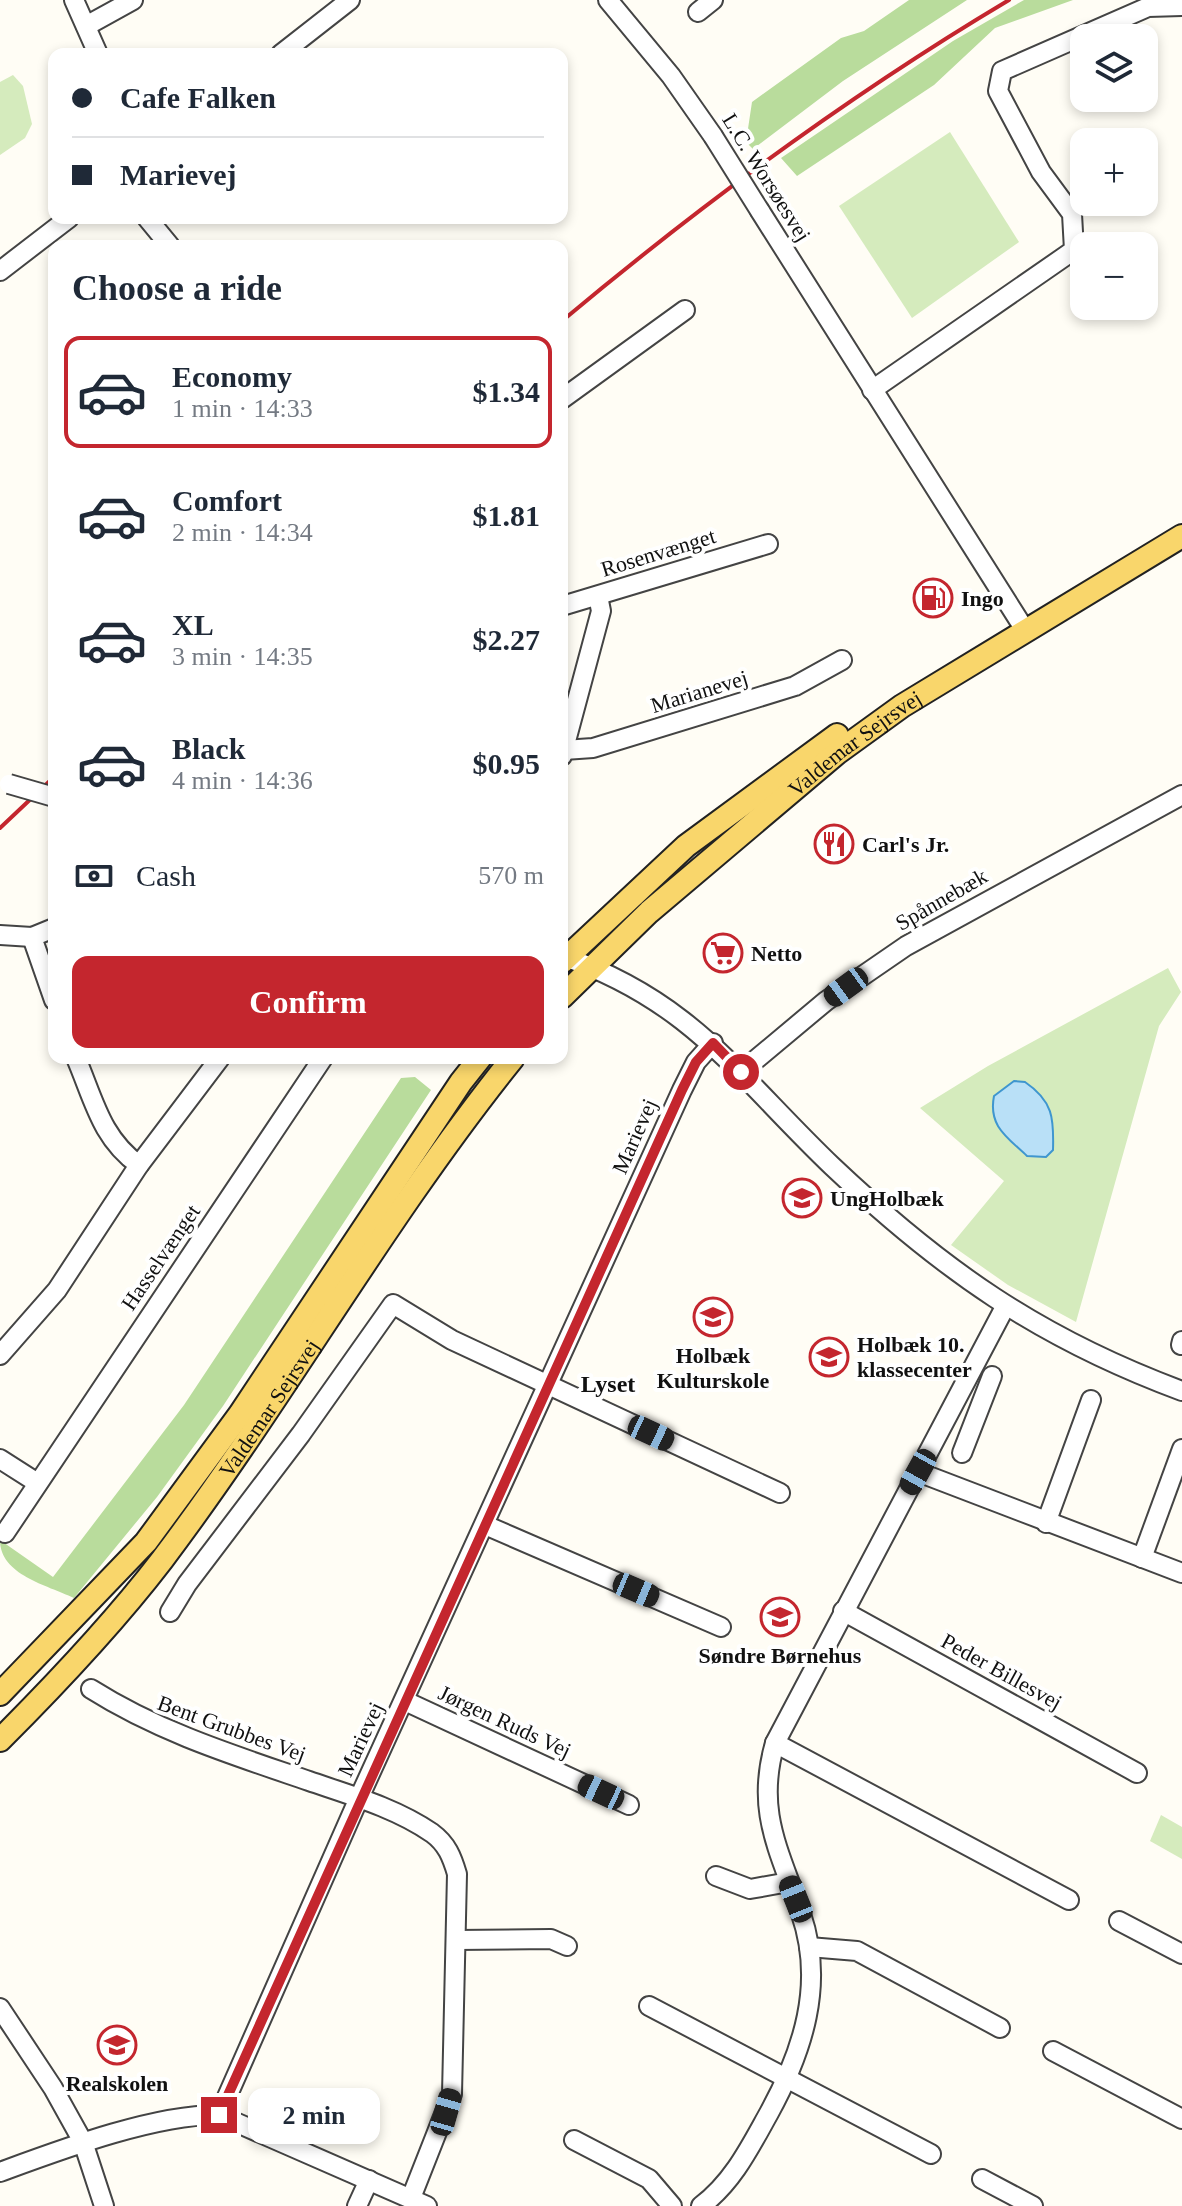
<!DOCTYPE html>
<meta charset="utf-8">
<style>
body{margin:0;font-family:Georgia,serif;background:#f2f2f3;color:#1f2937;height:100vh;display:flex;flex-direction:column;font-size:30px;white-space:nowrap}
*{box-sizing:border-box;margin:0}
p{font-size:26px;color:#747a83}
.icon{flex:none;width:44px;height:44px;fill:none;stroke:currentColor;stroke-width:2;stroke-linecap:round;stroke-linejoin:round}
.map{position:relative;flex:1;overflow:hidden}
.panel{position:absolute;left:48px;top:240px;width:520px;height:824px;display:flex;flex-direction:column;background:#fff;border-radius:16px;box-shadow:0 4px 12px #0003}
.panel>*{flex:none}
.banner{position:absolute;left:48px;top:48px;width:520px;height:176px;border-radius:16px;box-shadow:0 4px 12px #0003;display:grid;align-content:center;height:176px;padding:0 24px;background:#fff}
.controls{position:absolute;left:1070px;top:24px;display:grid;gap:16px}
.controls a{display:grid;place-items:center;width:88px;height:88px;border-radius:16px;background:#fff;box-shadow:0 4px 12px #0003;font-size:40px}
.end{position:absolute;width:36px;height:36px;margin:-18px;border:10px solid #c4262e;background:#fff;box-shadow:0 0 0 4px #fff}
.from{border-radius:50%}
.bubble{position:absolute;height:56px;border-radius:16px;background:#fff;box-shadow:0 4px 12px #0003;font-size:26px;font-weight:800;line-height:56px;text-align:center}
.car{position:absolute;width:24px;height:48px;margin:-24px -12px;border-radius:10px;box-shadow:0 0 6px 2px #0007;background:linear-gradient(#222 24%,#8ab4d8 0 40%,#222 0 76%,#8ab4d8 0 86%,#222 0)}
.banner b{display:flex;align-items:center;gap:28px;height:76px;font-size:30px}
.banner b+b{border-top:2px solid #e0e1e3}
.banner i{width:20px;height:20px;background:#1f2937}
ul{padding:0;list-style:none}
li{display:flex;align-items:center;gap:24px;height:112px;margin:0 16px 12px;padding:0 8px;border:4px solid transparent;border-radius:16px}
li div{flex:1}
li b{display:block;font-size:30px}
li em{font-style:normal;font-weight:800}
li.on{border-color:#c4262e}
li>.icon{width:72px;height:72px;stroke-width:1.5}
h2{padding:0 24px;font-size:36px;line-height:96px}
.pay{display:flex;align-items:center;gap:20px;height:88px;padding:0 24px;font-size:30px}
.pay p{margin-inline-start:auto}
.action{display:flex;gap:16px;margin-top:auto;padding:16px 24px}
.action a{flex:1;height:92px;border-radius:16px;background:#c4262e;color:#fff;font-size:32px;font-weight:800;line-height:92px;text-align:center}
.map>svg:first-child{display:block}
.green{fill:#d5ebbd}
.forest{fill:#b9dc9c}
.water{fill:#b9e0f7;stroke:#3f96cf;stroke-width:2}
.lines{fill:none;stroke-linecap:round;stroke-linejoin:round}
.minor-casing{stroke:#444;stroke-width:22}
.major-casing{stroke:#222;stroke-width:26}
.minor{stroke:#fff;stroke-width:18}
.major{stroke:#f9d66b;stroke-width:22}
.rail{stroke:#c4262e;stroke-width:4}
.minor-bridge-casing{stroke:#444;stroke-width:22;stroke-linecap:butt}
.minor-bridge{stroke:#fff;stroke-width:18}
.route{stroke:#c4262e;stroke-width:10}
.labels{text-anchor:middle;stroke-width:8;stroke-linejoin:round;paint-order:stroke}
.street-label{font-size:22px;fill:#111;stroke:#fff}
.poi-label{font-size:22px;font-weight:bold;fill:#111;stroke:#fff;text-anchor:start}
.neighbourhood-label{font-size:24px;font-weight:bold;fill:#111;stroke:#fff}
</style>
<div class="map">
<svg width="1182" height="2206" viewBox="0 0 1182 2206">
<rect width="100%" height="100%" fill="#fffdf5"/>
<g class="green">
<polygon points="13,75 23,86 32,124 25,138 0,155 0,82"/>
<polygon points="950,132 1019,242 912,318 839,206"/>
<polygon points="1168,968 1181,992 1159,1026 1076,1322 1008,1285 951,1245 1004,1181 920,1108 988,1066"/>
<polygon points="1161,1815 1182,1827 1182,1859 1150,1841"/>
</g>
<g class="forest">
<polygon points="909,0 967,0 843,81 753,149 746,142 752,102 841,38 864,31"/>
<polygon points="1024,0 1073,0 995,28 934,85 797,176 781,158 953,41"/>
<path d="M 415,1077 L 431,1090 L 223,1406 L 157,1497 L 74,1598 C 47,1585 0,1575 0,1540 L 53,1577 L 184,1405 L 401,1078 Z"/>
</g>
<path class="water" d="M 1014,1081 L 1025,1082 C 1053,1101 1054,1118 1053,1150 L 1046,1157 L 1027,1156 C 1007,1137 988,1126 994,1096 Z"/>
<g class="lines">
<g class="minor-casing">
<g id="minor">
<polyline points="74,0 98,54"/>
<polyline points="608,0 671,76 713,136"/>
<polyline points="698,12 713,0"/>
<polyline points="86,26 133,0"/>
<polyline points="281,54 350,0"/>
<polyline points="760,211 1025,630"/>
<polyline points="147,218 170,246"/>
<polyline points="0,271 69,218"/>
<polyline points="872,390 1074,250 1072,214 1041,172 998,91 1002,71 1148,7 1182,6"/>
<polyline points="562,399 685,310"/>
<polyline points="562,606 768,544"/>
<polyline points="564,750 593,748 795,686 842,660"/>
<polyline points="562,756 601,611 598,596"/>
<polyline points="54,928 32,937 54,1000"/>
<polyline points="0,935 32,937"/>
<path d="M 562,956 C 692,1001 738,1076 832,1166 C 942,1270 1039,1338 1182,1391"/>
<path d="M 76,1058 C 94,1100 101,1138 139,1165"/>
<polyline points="741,1072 826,1001 906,946 1182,795"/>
<polyline points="1181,1345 1182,1341"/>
<polyline points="0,1355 57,1290 139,1165 220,1058"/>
<polyline points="962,1453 992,1376"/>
<polyline points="0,1459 36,1482"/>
<polyline points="918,1472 1182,1573"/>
<polyline points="1046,1523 1091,1400"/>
<polyline points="485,1525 721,1627"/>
<polyline points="5,1533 323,1058"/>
<polyline points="1142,1558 1182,1449"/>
<polyline points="843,1611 1137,1773"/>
<polyline points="170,1612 187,1584 301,1434 393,1304 452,1340 780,1493"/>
<path d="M 91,1689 C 159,1732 233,1755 309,1781 C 350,1795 396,1808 432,1833 C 447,1844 452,1857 457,1874 L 452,2094 L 411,2198"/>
<polyline points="405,1701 629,1805"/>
<polyline points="775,1743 1069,1900"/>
<polyline points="716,1876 750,1889 789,1882"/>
<polyline points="1119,1921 1182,1954"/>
<polyline points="456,1940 551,1939 567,1946"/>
<polyline points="809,1947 857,1951 1000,2028"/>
<polyline points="649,2006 931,2154"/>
<polyline points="0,2008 53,2088 83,2142 104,2206"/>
<polyline points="1053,2051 1182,2119"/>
<polyline points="219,2115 359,1798 682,1090 696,1062 713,1043"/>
<polyline points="574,2140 649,2179 672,2206"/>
<path d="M 0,2172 C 60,2150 155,2114 219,2115 L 427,2206"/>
<polyline points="982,2179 1033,2206"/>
<polyline points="357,2206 369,2180"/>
<path d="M 701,2206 C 733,2182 750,2147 769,2113 C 803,2051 825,1984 801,1914 C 780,1851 755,1812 775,1743 L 1005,1307"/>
</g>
</g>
<g class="major-casing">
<g id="major">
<polyline points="562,962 686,846 837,735"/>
<path id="s1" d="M 562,997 L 649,912 L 837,753 L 902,706 L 1182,536"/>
<polyline points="0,1694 146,1542 240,1414 461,1082 480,1058"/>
<path id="s2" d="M 0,1740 C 57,1683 113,1624 162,1560 C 285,1397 385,1217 513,1058"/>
</g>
</g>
<use href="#minor" class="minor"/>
<use href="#major" class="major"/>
<g class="rail">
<path d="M 562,321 C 703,203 851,94 1009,0"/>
<polyline points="0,828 54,777"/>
</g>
<g class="minor-bridge-casing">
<g id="minor-bridge">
<polyline points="713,136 760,211"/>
<polyline points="9,784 54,797"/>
</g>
</g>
<use href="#minor-bridge" class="minor-bridge"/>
</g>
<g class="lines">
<polyline class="route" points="219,2115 682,1090 696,1062 713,1043 741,1072"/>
</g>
<defs>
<g id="fuel-ring" transform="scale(2)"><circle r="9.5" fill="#fff" stroke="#c4262e" stroke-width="1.5"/><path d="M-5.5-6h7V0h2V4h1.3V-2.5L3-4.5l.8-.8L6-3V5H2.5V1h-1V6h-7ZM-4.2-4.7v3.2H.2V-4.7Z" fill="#c4262e"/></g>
<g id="restaurant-ring" transform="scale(2)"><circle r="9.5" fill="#fff" stroke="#c4262e" stroke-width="1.5"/><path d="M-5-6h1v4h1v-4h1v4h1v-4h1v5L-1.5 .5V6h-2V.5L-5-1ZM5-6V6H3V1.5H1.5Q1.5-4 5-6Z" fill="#c4262e"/></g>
<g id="supermarket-ring" transform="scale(2)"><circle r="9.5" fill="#fff" stroke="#c4262e" stroke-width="1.5"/><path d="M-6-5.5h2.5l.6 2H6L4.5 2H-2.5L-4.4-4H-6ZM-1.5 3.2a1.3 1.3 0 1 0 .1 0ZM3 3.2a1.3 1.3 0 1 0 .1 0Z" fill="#c4262e"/></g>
<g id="school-ring" transform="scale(2)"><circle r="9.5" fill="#fff" stroke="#c4262e" stroke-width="1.5"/><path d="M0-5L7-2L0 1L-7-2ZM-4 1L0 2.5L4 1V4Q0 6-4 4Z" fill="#c4262e"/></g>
</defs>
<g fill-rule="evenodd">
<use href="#fuel-ring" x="933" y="598"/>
<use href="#restaurant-ring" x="834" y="844"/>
<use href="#supermarket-ring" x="723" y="953"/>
<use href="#school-ring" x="802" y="1198"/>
<use href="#school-ring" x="713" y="1317"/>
<use href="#school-ring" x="829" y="1357"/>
<use href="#school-ring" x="780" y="1617"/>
<use href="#school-ring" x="117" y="2045"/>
</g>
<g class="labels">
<g class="street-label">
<text transform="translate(767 177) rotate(58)" y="8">L.C. Worsøesvej</text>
<text transform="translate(658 552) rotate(-17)" y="8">Rosenvænget</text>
<text transform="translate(699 691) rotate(-17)" y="8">Marianevej</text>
<text dy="8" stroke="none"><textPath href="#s1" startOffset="388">Valdemar Sejrsvej</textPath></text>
<text transform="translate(941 899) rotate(-30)" y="8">Spånnebæk</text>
<text transform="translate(634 1136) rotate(-66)" y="8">Marievej</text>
<text transform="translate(160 1257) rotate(-56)" y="8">Hasselvænget</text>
<text dy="8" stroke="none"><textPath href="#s2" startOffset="428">Valdemar Sejrsvej</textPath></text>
<text transform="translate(1002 1671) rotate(29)" y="8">Peder Billesvej</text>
<text transform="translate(505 1721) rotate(25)" y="8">Jørgen Ruds Vej</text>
<text transform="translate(232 1728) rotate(20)" y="8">Bent Grubbes Vej</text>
<text transform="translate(360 1739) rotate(-65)" y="8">Marievej</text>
</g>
<g class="poi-label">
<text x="961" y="606">Ingo</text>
<text x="862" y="852">Carl's Jr.</text>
<text x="751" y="961">Netto</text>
<text x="830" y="1206">UngHolbæk</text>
<text x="857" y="1352">Holbæk 10.<tspan x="857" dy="25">klassecenter</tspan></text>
<text x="713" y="1363" text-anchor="middle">Holbæk<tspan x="713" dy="25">Kulturskole</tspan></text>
<text x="780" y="1663" text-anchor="middle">Søndre Børnehus</text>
<text x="117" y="2091" text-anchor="middle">Realskolen</text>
</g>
<g class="neighbourhood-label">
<text x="608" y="1392">Lyset</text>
</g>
</g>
</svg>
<div class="controls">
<a><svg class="icon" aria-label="layers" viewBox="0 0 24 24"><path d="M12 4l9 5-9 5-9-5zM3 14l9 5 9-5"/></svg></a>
<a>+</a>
<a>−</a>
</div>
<i class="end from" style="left:741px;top:1072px"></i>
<i class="end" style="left:219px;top:2115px"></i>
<div class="bubble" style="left:248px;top:2088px;width:132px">2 min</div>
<i class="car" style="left:846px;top:987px;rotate:234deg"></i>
<i class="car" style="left:651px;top:1433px;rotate:115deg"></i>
<i class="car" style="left:918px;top:1472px;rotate:209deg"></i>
<i class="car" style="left:636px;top:1590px;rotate:113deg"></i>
<i class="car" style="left:601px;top:1792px;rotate:295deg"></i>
<i class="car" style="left:796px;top:1899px;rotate:338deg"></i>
<i class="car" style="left:446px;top:2112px;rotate:16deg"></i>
<div class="banner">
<b><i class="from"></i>Cafe Falken</b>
<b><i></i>Marievej</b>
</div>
<section class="panel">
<h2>Choose a ride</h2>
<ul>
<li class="on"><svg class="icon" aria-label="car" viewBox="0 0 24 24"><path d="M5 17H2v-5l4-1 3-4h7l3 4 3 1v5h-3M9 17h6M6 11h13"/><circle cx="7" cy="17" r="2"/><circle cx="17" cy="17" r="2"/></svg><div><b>Economy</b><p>1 min · 14:33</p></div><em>$1.34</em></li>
<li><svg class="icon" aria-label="car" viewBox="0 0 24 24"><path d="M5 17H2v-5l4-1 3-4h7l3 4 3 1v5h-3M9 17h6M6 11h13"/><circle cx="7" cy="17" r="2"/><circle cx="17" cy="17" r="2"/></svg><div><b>Comfort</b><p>2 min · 14:34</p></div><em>$1.81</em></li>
<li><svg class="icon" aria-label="car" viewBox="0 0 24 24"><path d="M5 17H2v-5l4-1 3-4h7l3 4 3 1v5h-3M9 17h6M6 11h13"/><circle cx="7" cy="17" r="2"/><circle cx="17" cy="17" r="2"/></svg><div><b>XL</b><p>3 min · 14:35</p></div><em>$2.27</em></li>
<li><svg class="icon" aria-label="car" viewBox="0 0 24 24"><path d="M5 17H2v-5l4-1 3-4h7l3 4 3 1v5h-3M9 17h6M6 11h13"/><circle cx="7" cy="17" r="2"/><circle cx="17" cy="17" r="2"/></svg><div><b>Black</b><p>4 min · 14:36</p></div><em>$0.95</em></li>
</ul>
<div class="pay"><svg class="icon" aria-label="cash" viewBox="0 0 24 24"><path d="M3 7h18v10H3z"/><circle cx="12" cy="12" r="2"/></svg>Cash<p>570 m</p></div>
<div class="action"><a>Confirm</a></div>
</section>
</div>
